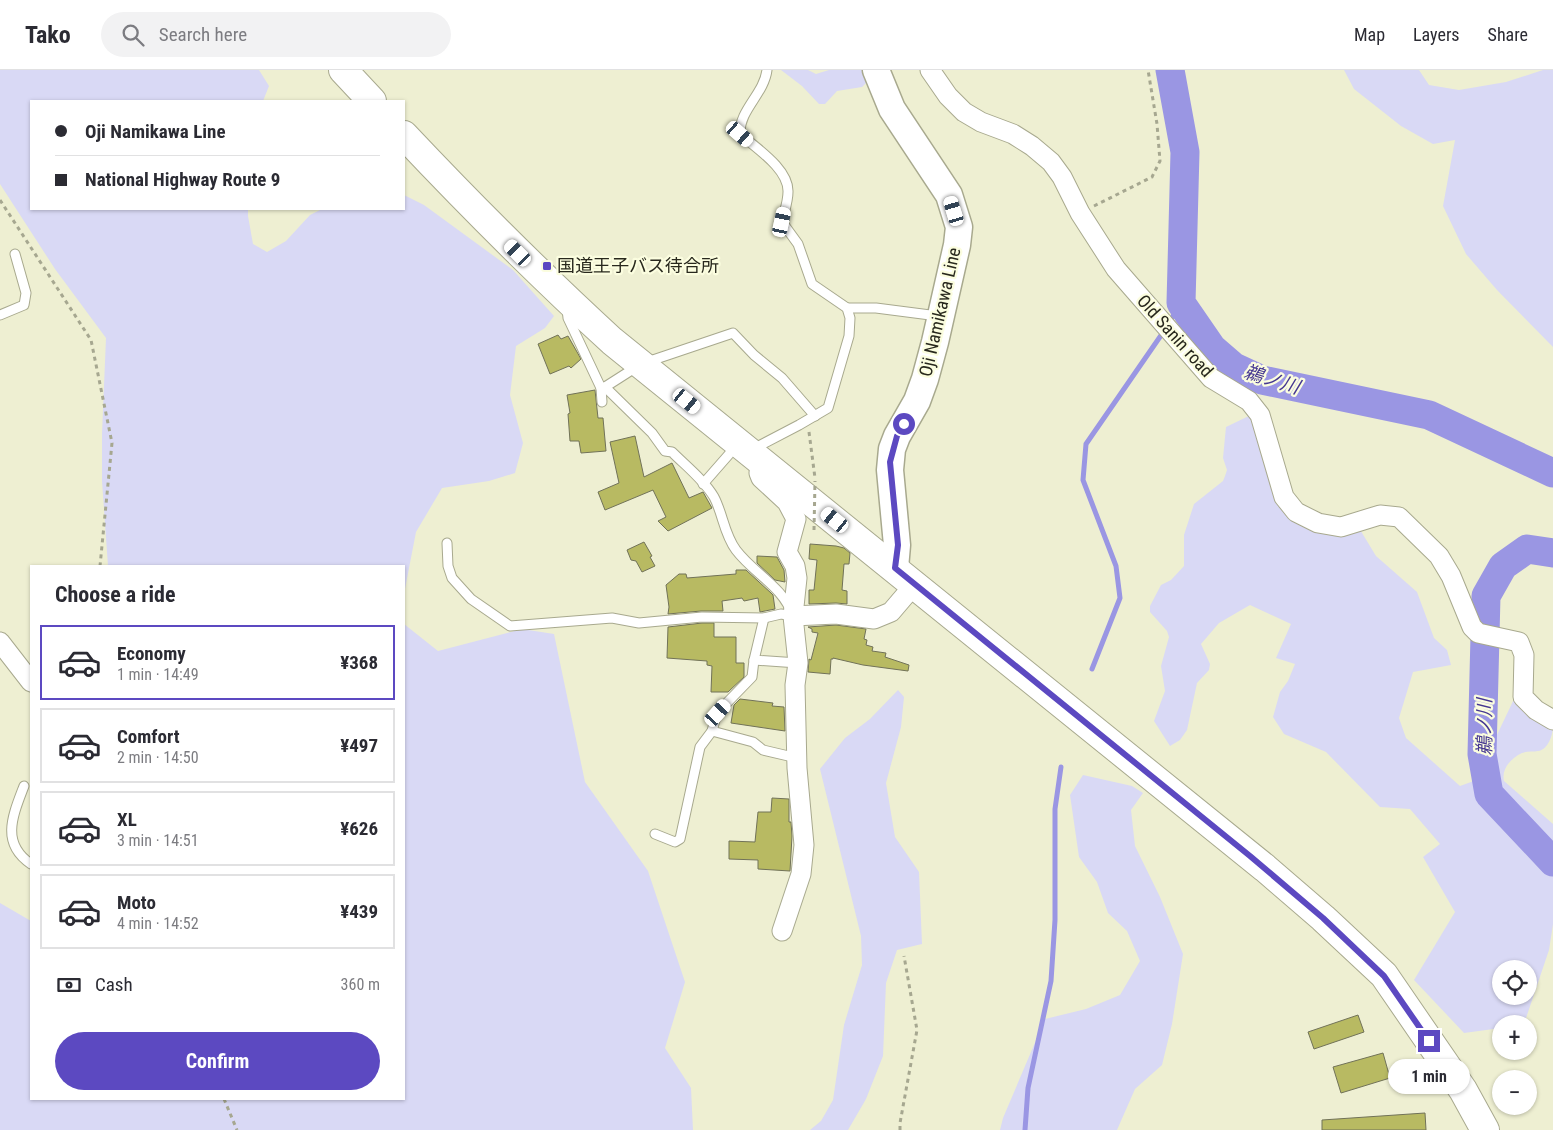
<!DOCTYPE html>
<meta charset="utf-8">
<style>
body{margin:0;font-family:"Roboto Condensed","Noto Sans JP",sans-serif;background:#f2f2f3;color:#2b2b33;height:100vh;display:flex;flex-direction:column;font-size:19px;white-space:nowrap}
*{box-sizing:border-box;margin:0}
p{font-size:16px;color:#7c7c81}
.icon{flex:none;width:28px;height:28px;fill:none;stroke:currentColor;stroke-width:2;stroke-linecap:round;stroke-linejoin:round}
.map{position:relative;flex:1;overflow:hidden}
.details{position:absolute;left:30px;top:495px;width:375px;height:535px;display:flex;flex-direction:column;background:#fff;border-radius:0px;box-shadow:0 1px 4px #0004}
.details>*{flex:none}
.guide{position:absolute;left:30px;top:30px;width:375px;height:110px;border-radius:0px;box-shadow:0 1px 4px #0004;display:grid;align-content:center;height:110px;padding:0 25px;background:#fff}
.tools{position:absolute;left:1492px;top:890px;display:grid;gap:10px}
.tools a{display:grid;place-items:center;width:45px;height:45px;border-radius:50%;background:#fff;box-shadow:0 1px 4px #0004;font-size:25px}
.end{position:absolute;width:22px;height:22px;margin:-11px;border:6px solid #5c49c1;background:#fff;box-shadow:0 0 0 2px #fff}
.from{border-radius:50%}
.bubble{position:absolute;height:35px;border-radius:18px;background:#fff;box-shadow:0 1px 4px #0004;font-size:16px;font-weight:700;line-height:35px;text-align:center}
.car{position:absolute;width:15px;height:30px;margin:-15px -8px;border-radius:6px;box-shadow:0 0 4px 1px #0007;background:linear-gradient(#fff 24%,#345 0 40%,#fff 0 76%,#345 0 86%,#fff 0)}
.guide b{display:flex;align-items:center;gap:18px;height:48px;font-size:19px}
.guide b+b{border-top:1px solid #e1e1e2}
.guide i{width:12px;height:12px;background:#2b2b33}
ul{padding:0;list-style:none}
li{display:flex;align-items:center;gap:15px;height:75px;margin:0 10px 8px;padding:0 15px;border:2px solid #e1e1e2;border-radius:0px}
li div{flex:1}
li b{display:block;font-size:19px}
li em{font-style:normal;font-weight:700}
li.current{border-color:#5c49c1}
li>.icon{width:45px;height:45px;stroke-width:1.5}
h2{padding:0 25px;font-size:22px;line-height:60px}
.pay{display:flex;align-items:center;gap:12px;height:55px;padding:0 25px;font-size:19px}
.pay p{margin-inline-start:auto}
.action{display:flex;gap:10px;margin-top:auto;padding:10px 25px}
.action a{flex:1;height:58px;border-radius:30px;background:#5c49c1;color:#fff;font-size:20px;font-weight:700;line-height:58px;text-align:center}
header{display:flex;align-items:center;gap:30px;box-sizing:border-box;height:70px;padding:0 25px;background:#fff;border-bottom:1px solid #e1e1e2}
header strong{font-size:24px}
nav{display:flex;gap:28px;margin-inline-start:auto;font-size:18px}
.search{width:350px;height:45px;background:#f2f2f3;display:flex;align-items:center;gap:12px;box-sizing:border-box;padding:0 18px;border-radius:28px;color:#7c7c81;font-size:19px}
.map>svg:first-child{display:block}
.green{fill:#d9d9f5;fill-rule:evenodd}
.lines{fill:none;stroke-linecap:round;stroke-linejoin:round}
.stream{stroke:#9a96e3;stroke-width:5}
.river{stroke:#9a96e3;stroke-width:29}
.building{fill:#b8ba62;stroke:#717258}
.service-casing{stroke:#a8a98e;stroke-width:11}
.minor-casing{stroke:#a8a98e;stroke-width:21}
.secondary-casing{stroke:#a8a98e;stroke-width:29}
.trunk-casing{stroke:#a8a98e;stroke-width:30}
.path{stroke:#a6a790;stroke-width:3;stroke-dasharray:4 4;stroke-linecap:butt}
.service{stroke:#fff;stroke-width:9}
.minor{stroke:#fff;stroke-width:19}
.secondary{stroke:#fff;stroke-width:26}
.trunk{stroke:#fff;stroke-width:28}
.path-bridge{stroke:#a6a790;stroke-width:3;stroke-dasharray:4 4;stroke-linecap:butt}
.route{stroke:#5c49c1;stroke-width:6}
.poi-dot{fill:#5c49c1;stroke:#fbfddf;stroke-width:2}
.labels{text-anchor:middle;stroke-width:4.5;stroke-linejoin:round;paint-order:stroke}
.poi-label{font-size:18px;fill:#28281d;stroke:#fbfddf;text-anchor:start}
.street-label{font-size:18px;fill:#28281d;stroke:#fbfddf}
.water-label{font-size:19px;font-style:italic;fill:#453791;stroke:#fbfddf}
</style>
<header>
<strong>Tako</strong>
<div class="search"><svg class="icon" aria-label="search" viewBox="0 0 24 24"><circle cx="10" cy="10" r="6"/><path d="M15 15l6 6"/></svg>Search here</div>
<nav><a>Map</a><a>Layers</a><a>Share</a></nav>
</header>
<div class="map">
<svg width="1553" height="1060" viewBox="0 0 1553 1060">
<rect width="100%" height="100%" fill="#eeefd2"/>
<g class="green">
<polygon points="0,0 259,0 269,16 263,31 31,31 31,139 248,139 248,146 253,174 267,182 286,171 310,145 322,139 404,139 404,125 424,135 513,200 554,246 545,258 516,276 510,325 523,373 515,403 489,411 442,418 416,462 404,524 404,496 108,496 102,411 102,364 106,268 55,199 0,114"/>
<polygon points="781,0 808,0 816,4 829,0 863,0 867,12 862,17 837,21 825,34 819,34 802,16"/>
<polygon points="1344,0 1419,0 1429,15 1459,20 1506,12 1543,0 1553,0 1553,277 1497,220 1466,184 1443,136 1455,70 1433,74 1401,56 1354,19"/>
<path d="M 1253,344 L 1279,434 L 1359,458 L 1376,486 L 1417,522 L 1434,568 L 1447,580 L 1451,595 L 1413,602 L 1399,648 L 1406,668 L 1460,716 L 1493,704 L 1495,669 L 1515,627 C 1517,644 1539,649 1553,656 C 1553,665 1548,680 1538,681 C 1533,682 1526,681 1522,683 C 1511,688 1501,699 1504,711 L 1553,754 L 1553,854 L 1549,880 L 1524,954 L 1501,954 L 1501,958 L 1464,963 L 1414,910 L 1455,842 L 1423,787 L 1440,774 L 1410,739 L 1380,737 L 1326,682 L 1284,664 L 1273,647 L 1280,622 L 1288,611 L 1295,594 L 1276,588 L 1291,554 L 1250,535 L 1219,553 L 1201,574 L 1210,594 L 1209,600 L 1197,613 L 1187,660 L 1180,670 L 1170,676 L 1154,651 L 1165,621 L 1161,596 L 1169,567 L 1167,561 L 1150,542 L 1150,536 L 1161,515 L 1171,510 L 1184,496 L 1184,465 L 1194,434 L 1223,411 L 1225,406 L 1227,400 L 1223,388 L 1226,357 ZM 1501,899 L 1529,899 L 1529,926 L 1501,926 Z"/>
<polygon points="404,554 438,581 522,559 554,564 585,712 648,801 685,912 665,978 691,1018 693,1060 0,1060 0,833 31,851 31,1029 404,1029"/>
<polygon points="898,620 904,627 901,657 886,713 895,767 919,802 922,874 897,880 886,913 883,986 866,1029 848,1060 810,1060 821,1051 833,1030 844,955 862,895 861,866 820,699 845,668 870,649"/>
<polygon points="1083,705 1132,716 1143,723 1131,740 1135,776 1160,827 1183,884 1172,954 1162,995 1135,1019 1117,1060 1000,1060 1003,1048 1045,949 1086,939 1120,925 1140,891 1127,861 1108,843 1097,812 1079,787 1070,725"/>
</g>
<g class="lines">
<g class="stream">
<polyline points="1168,254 1181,233"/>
<polyline points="1092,599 1120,528 1116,496 1083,410 1086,374 1164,261"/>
<polyline points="1025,1060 1028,1018 1051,911 1055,850 1055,739 1061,697"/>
</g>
<g class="river">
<polyline points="1170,0 1185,82 1181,233 1212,278 1234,297 1262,310 1429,345 1553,403"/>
<polyline points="1553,483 1527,479 1503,496 1486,526 1482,684 1489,724 1553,792"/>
</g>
</g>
<g class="building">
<polygon points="558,265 561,269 568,266 581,289 571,298 569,296 550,304 538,274"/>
<polygon points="595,320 598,348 603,348 606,381 581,383 579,371 570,371 568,344 570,343 567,325"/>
<polygon points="635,366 644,407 672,393 689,428 703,422 712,438 668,461 658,451 666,447 653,420 605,440 598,422 619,413 610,372"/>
<polygon points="644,472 652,486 650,487 655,496 642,502 636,491 631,490 627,480"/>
<polygon points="810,474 836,476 844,478 850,483 849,494 844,494 842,520 847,521 847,534 836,533 809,534 809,520 814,520 817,490 809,489"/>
<polygon points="757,486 777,487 784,500 785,512 775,510 757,493"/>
<polygon points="736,500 746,500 771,523 773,525 775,539 760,542 758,528 744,531 742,528 722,531 723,541 701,541 668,544 669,537 666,515 679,504 686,504 687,508 736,504"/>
<polygon points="702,553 714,553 714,567 736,567 736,593 744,593 744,607 728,622 711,622 712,596 707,595 707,591 667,588 668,557"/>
<polygon points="836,555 866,559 864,569 867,570 866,575 873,577 872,581 886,583 885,587 909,595 908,601 863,595 833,588 833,589 831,589 830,604 808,602 809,589 811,590 818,563 812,562 812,559 808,557"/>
<polygon points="740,629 773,633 772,636 784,637 785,661 731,653 734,635"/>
<polygon points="772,728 789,729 789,752 791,752 792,766 790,801 758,799 758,790 729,789 729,771 755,772 758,742 771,742"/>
<polygon points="1358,945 1364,962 1314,979 1308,962"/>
<polygon points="1383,983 1390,1008 1341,1023 1333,997"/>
<polygon points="1425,1043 1426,1060 1322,1060 1322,1050"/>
</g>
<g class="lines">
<g class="service-casing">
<g id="service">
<polyline points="847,238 876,238 938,246"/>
<polyline points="0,245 24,235 26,223 15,184"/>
<polyline points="605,317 641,294 733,263 754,285 782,308 815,346"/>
<polyline points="601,318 602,332"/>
<path d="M 753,379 L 799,355 L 828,338 L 849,266 L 850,248 L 847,238 L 812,214 L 798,174 L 782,152 C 784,142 788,132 788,122 C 789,99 756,78 740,64 C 739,40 764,24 767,0"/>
<polyline points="703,414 731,382 740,381"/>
<path d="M 447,473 L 448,496 L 452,508 L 471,529 L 510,556 L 612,548 L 639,553 L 702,547 L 764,548 L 781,544 L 793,546 C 783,516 754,504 736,480 C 724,464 723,444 714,427 C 704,410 686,396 672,382 L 665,381 L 652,363 L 605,317 L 601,318 L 568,248 L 567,239"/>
<polyline points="764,548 754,590 798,593"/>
<polyline points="754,590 752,607 717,643 712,661 753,672 763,680 797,688"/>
<path d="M 24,716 C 13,745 0,773 31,794"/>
<polyline points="655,764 675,772 680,769 700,677 712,661"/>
</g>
</g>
<g class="minor-casing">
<g id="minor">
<polyline points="930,0 948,26 964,42 981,52 1013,64 1032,76 1051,92 1062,107 1080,143 1116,199 1211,308 1249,331 1260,345 1284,427 1296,442 1318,453 1341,457 1380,445 1399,447 1439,486 1451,506 1472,557 1478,563 1519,572 1524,585 1523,627 1536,640 1553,650"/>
<polyline points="761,392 759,403 761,408 787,432 796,449 787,482 795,496 797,508 793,546 798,593 795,615 797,698 804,775 801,804 782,861"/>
<polyline points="793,546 836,544 874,549 891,542 914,515"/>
<polyline points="0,572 31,612"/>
</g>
</g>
<g class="secondary-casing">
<polyline id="secondary" points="876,0 892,39 949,125 959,157 957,175 935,272 925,309 917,331 897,366 892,379 890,400 897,475 895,498"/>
</g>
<g class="trunk-casing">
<g id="trunk">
<polyline points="343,0 372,31"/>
<path d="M 404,65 C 471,136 540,205 612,271 L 1265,798 L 1323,848 L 1384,905 L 1463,1020 L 1485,1060"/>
</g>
</g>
<g class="path">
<polyline points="0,130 91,270 112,373 100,496"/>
<polyline points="1094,136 1152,107 1160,91 1157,54 1148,0"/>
<polyline points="809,362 815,408"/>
<polyline points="224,1029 237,1060"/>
<polyline points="900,1060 900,1053 917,960 904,886"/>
</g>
<use href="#service" class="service"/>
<use href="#minor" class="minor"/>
<use href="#secondary" class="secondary"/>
<use href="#trunk" class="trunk"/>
<polyline class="path-bridge" points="814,460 815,411"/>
</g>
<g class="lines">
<polyline class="route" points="904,354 897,366 890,392 898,475 895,498 1250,786 1323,848 1384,906 1429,971"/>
</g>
<rect class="poi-dot" x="542" y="191" width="10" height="10" rx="2.5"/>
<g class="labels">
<g class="poi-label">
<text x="557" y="202">国道王子バス待合所</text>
</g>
<g class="street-label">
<text transform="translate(940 242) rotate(-77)" y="6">Oji Namikawa Line</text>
<text transform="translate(1175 266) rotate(48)" y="6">Old Sanin road</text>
</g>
<g class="water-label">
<text transform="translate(1272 309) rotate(17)" y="7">鵜ノ川</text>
<text transform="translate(1484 657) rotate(-90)" y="7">鵜ノ川</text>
</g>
</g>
</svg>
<div class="tools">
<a><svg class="icon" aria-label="locate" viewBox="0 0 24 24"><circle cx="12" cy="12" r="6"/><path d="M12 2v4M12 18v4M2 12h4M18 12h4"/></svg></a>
<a>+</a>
<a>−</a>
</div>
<i class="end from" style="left:904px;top:354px"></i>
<i class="end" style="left:1429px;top:971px"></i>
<div class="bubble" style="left:1388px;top:989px;width:82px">1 min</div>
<i class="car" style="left:740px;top:64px;rotate:131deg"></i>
<i class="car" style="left:954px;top:141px;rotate:343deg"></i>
<i class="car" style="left:782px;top:152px;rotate:12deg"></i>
<i class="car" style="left:518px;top:183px;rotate:315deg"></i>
<i class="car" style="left:687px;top:331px;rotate:129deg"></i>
<i class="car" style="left:835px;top:450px;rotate:309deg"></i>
<i class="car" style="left:718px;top:643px;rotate:42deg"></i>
<div class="guide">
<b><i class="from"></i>Oji Namikawa Line</b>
<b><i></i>National Highway Route 9</b>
</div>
<section class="details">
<h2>Choose a ride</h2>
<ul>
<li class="current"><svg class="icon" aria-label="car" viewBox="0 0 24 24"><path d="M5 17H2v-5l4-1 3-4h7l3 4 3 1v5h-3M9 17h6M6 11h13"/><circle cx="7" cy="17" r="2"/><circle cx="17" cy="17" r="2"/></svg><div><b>Economy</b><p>1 min · 14:49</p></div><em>¥368</em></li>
<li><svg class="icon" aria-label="car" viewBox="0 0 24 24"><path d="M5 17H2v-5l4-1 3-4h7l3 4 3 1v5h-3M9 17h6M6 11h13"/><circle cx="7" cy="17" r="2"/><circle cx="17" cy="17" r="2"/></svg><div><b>Comfort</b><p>2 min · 14:50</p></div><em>¥497</em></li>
<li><svg class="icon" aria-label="car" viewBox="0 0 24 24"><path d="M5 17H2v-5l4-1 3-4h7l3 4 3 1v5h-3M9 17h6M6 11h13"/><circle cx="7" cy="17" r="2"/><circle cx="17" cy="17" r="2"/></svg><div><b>XL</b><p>3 min · 14:51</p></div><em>¥626</em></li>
<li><svg class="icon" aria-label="car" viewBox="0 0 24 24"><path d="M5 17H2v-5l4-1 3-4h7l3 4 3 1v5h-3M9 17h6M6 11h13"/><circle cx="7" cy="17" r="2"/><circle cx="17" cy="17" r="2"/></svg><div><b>Moto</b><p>4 min · 14:52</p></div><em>¥439</em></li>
</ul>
<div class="pay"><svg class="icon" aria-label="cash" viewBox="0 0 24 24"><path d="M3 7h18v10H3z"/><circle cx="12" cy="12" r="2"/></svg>Cash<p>360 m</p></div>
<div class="action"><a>Confirm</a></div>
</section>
</div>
